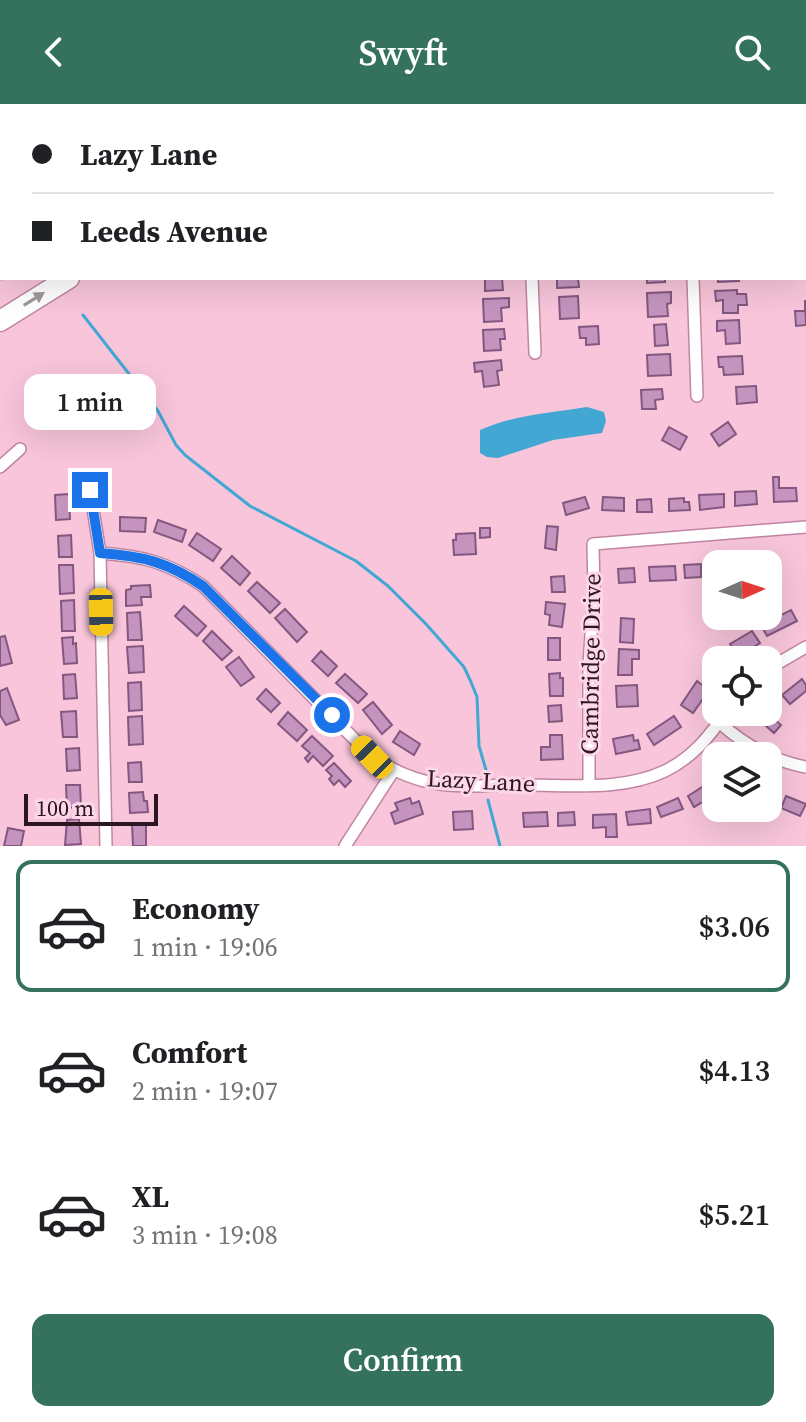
<!DOCTYPE html>
<meta charset="utf-8">
<style>
body{margin:0;font-family:"Source Serif 4",serif;background:#f6f6f6;color:#202124;height:100vh;display:flex;flex-direction:column;font-size:30px;white-space:nowrap}
*{box-sizing:border-box;margin:0}
p{font-size:26px;color:#757577}
.icon{flex:none;width:44px;height:44px;fill:none;stroke:currentColor;stroke-width:2;stroke-linecap:round;stroke-linejoin:round}
.map{position:relative;height:742px;overflow:hidden}
.drawer{display:flex;flex-direction:column;background:#fff;flex:1}
.drawer>*{flex:none}
.guide{position:absolute;left:0px;top:0px;width:806px;height:176px;box-shadow:0 8px 32px #0002;display:grid;align-content:center;height:176px;padding:0 32px;background:#fff}
.needle{width:52px;rotate:87deg}
.controls{position:absolute;left:702px;top:446px;display:grid;gap:16px}
.controls a{display:grid;place-items:center;width:80px;height:80px;border-radius:16px;background:#fff;box-shadow:0 8px 32px #0002;font-size:40px}
.scale{position:absolute;left:24px;bottom:20px;width:134px;box-sizing:border-box;padding-left:8px;border:4px solid #2c1621;border-top:0;font-size:22px;line-height:28px;white-space:nowrap;color:#2c1621;-webkit-text-stroke:6px #fdd6e7;paint-order:stroke}
.end{position:absolute;width:36px;height:36px;margin:-18px;border:10px solid #1a73e8;background:#fff;box-shadow:0 0 0 4px #fff}
.from{border-radius:50%}
.bubble{position:absolute;height:56px;border-radius:16px;background:#fff;box-shadow:0 8px 32px #0002;font-size:26px;font-weight:600;line-height:56px;text-align:center}
.car{position:absolute;width:24px;height:48px;margin:-24px -12px;border-radius:10px;box-shadow:0 0 6px 2px #0007;background:linear-gradient(#f5c518 24%,#345 0 40%,#f5c518 0 76%,#345 0 86%,#f5c518 0)}
.guide b{display:flex;align-items:center;gap:28px;height:76px;font-size:30px}
.guide b+b{border-top:2px solid #e0e0e0}
.guide i{width:20px;height:20px;background:#202124}
ul{padding:14px 0 0;list-style:none}
li{display:flex;align-items:center;gap:24px;height:132px;margin:0 16px 12px;padding:0 16px;border:4px solid transparent;border-radius:16px}
li div{flex:1}
li b{display:block;font-size:30px}
li em{font-style:normal;font-weight:600}
li.selected{border-color:#34725e}
li>.icon{width:72px;height:72px;stroke-width:1.5}
.primary-button{display:flex;gap:16px;margin-top:auto;padding:16px 32px}
.primary-button a{flex:1;height:92px;border-radius:16px;background:#34725e;color:#fff;font-size:32px;font-weight:600;line-height:92px;text-align:center}
header{display:flex;justify-content:space-between;align-items:center;height:104px;padding:0 32px;background:#34725e;color:#fff;font-size:36px;font-weight:600}
.map>svg:first-child{display:block}
.water{fill:#43a7d3}
.lines{fill:none;stroke-linecap:round;stroke-linejoin:round}
.stream{stroke:#43a7d3;stroke-width:3}
.building{fill:#c494bf;stroke:#83577f;stroke-width:2}
.lane-casing{stroke:#c085a1;stroke-width:8}
.street-casing{stroke:#c085a1;stroke-width:14}
.highway-casing{stroke:#c085a1;stroke-width:23}
.lane{stroke:#fff;stroke-width:5}
.street{stroke:#fff;stroke-width:11}
.highway{stroke:#fff;stroke-width:20}
.oneway{fill:#a0969b}
.route{stroke:#1a73e8;stroke-width:10}
.labels{text-anchor:middle;stroke-width:6;stroke-linejoin:round;paint-order:stroke}
.street-label{font-size:24px;fill:#2c1621;stroke:#fdd6e7}
</style>
<header><svg class="icon" aria-label="back" viewBox="0 0 24 24"><path d="M15 5l-7 7 7 7"/></svg>Swyft<svg class="icon" aria-label="search" viewBox="0 0 24 24"><circle cx="10" cy="10" r="6"/><path d="M15 15l6 6"/></svg></header>
<div class="map">
<svg width="806" height="742" viewBox="0 0 806 742">
<rect width="100%" height="100%" fill="#f8c5db"/>
<path class="water" d="M 587,303 L 604,308 L 606,317 L 602,329 L 553,336 L 498,354 L 487,353 L 480,349 L 480,326 C 513,311 551,309 587,303 Z"/>
<g class="lines">
<g class="stream">
<polyline points="83,211 158,307 176,341 185,351 250,402 356,457 388,482 426,520 464,563 471,578 477,593 479,642 486,666"/>
<polyline points="488,696 500,742"/>
</g>
</g>
<g class="building">
<polygon points="485,174 507,174 502,174 503,186 485,187"/>
<polygon points="557,174 578,174 579,183 557,184"/>
<polygon points="647,174 665,174 665,178 647,179"/>
<polygon points="718,174 739,174 739,177 718,178"/>
<polygon points="737,186 737,190 746,190 747,201 738,201 738,209 723,209 723,196 716,197 715,187"/>
<polygon points="671,188 671,199 667,200 668,212 648,213 647,189"/>
<polygon points="578,192 579,214 560,215 559,193"/>
<polygon points="509,194 509,203 501,204 502,217 484,218 483,195"/>
<polygon points="805,196 806,221 796,222 795,207 805,207"/>
<polygon points="739,216 740,239 726,240 725,226 717,227 717,217"/>
<polygon points="666,220 668,241 655,242 654,221"/>
<polygon points="598,222 599,240 586,241 586,234 580,234 579,223"/>
<polygon points="504,225 505,235 500,235 501,246 484,247 483,226"/>
<polygon points="670,250 671,271 648,272 647,251"/>
<polygon points="742,252 743,270 724,271 723,263 719,263 718,253"/>
<polygon points="501,256 502,266 497,267 499,281 484,283 482,267 475,268 474,259"/>
<polygon points="756,282 757,298 737,300 736,283"/>
<polygon points="662,285 663,295 655,296 656,305 642,305 641,286"/>
<polygon points="728,318 736,330 719,342 711,330"/>
<polygon points="669,323 687,333 680,346 662,336"/>
<polygon points="773,373 779,373 779,384 796,384 797,397 774,398"/>
<polygon points="756,387 757,400 735,402 735,388"/>
<polygon points="69,390 70,415 56,416 55,391"/>
<polygon points="724,390 724,403 700,406 699,391"/>
<polygon points="585,393 589,404 566,411 563,399"/>
<polygon points="603,393 624,394 624,407 602,406"/>
<polygon points="684,394 684,398 689,398 690,406 669,407 669,395"/>
<polygon points="651,395 652,408 637,408 637,396"/>
<polygon points="120,413 146,414 145,428 120,427"/>
<polygon points="158,416 186,426 182,438 154,428"/>
<polygon points="547,422 558,423 556,446 545,444"/>
<polygon points="480,424 490,424 490,433 480,434"/>
<polygon points="197,429 221,445 213,457 189,441"/>
<polygon points="475,429 476,450 454,451 453,436 456,436 456,430"/>
<polygon points="71,431 72,453 59,453 58,432"/>
<polygon points="232,452 250,469 240,481 221,464"/>
<polygon points="701,460 701,473 685,474 684,461"/>
<polygon points="59,461 73,461 74,489 60,490"/>
<polygon points="675,462 676,476 650,477 649,463"/>
<polygon points="634,464 635,478 619,479 618,465"/>
<polygon points="564,472 565,488 552,488 551,473"/>
<polygon points="257,478 280,499 270,509 248,487"/>
<polygon points="150,481 151,493 141,493 142,501 126,502 126,486 131,485 131,482"/>
<polygon points="74,496 75,527 62,527 61,497"/>
<polygon points="546,498 565,500 562,523 549,521 550,511 545,510"/>
<polygon points="184,502 206,522 197,532 175,512"/>
<polygon points="285,505 307,528 297,538 275,514"/>
<polygon points="791,506 797,517 767,532 761,521"/>
<polygon points="140,508 142,536 128,536 127,509"/>
<polygon points="621,514 634,515 633,539 620,538"/>
<polygon points="212,527 232,547 222,556 203,537"/>
<polygon points="752,527 760,539 738,553 730,540"/>
<polygon points="5,532 12,559 0,562 0,533"/>
<polygon points="73,533 73,540 76,539 77,559 64,560 62,534"/>
<rect x="548" y="534" width="12" height="22"/>
<polygon points="143,542 144,568 129,569 127,543"/>
<polygon points="619,545 639,546 639,555 632,555 632,571 618,571"/>
<polygon points="321,547 337,562 328,572 312,557"/>
<polygon points="239,553 254,573 241,582 226,563"/>
<polygon points="560,569 560,574 563,574 563,592 550,592 549,570"/>
<polygon points="75,570 77,594 64,595 63,571"/>
<polygon points="345,570 367,590 358,599 336,579"/>
<polygon points="802,575 806,581 806,587 790,600 782,591"/>
<polygon points="697,577 709,586 693,609 681,601"/>
<polygon points="141,578 142,606 129,607 128,579"/>
<polygon points="637,581 638,602 617,603 616,582"/>
<polygon points="7,584 19,616 6,621 0,611 0,587"/>
<polygon points="266,585 280,599 271,608 257,595"/>
<polygon points="373,598 392,621 382,630 363,606"/>
<polygon points="769,598 780,608 774,615 781,621 774,629 756,613 761,608 768,608"/>
<polygon points="561,601 562,617 549,618 548,602"/>
<polygon points="76,607 77,633 63,633 61,608"/>
<polygon points="288,608 307,626 297,637 278,620"/>
<polygon points="142,612 143,640 129,641 128,613"/>
<polygon points="674,612 681,623 654,641 647,630"/>
<polygon points="400,627 420,640 414,651 393,638"/>
<polygon points="550,631 562,631 563,655 541,656 541,643 550,643"/>
<polygon points="633,631 634,637 638,636 640,645 616,650 613,635"/>
<polygon points="312,632 333,652 323,662 313,652 308,658 305,654 310,649 302,642"/>
<polygon points="79,644 80,666 67,667 66,645"/>
<polygon points="141,658 142,678 129,678 128,659"/>
<polygon points="334,659 351,677 345,683 339,676 334,681 329,675 332,672 326,666"/>
<polygon points="710,678 716,690 694,703 688,692"/>
<polygon points="66,681 80,681 81,703 67,704"/>
<polygon points="143,688 144,697 147,697 148,708 130,709 129,689"/>
<polygon points="786,692 806,700 800,712 781,704"/>
<polygon points="410,694 412,700 419,697 423,710 395,720 391,709 398,706 395,699"/>
<polygon points="678,694 683,705 661,713 657,703"/>
<polygon points="650,705 651,719 628,721 626,708"/>
<polygon points="472,707 473,725 454,726 453,708"/>
<polygon points="547,708 548,722 524,723 523,709"/>
<polygon points="574,708 575,721 558,722 558,709"/>
<polygon points="616,710 617,733 606,733 606,723 593,724 593,711"/>
<polygon points="79,715 81,740 65,741 67,716"/>
<polygon points="132,720 146,720 146,742 133,742"/>
<polygon points="8,724 24,727 21,742 4,742"/>
</g>
<g class="lines">
<g class="lane-casing">
<polyline id="lane" points="0,49 2,49"/>
</g>
<g class="street-casing">
<g id="street">
<polyline points="37,2 40,0"/>
<polyline points="0,16 2,15"/>
<polyline points="804,74 806,74"/>
<polyline points="532,174 535,249"/>
<polyline points="693,174 697,292"/>
<polyline points="0,363 20,345"/>
<polyline points="90,386 100,449 106,742"/>
<path d="M 100,449 C 143,452 167,458 203,482 L 372,653 C 392,666 415,677 440,680 C 468,684 497,681 526,681 C 571,681 623,687 665,667 C 692,654 710,632 726,608"/>
<polyline points="768,565 806,543"/>
<path d="M 719,618 C 744,641 773,657 806,663"/>
<polyline points="589,681 589,560 594,489 593,440 806,423"/>
<polyline points="345,742 394,666"/>
</g>
</g>
<g class="highway-casing">
<g id="highway">
<polyline points="259,2 262,0"/>
<polyline points="341,2 344,0"/>
<polyline points="372,2 376,0"/>
<polyline points="0,165 2,164"/>
<polyline points="0,217 69,174"/>
</g>
</g>
<use href="#lane" class="lane"/>
<use href="#street" class="street"/>
<use href="#highway" class="highway"/>
</g>
<defs><path id="oneway-solid" d="M-6-.8H1V-3.2L6.5 0L1 3.2V.8H-6Z" transform="scale(2)"/></defs>
<use class="oneway" href="#oneway-solid" transform="translate(34 195) rotate(-32)"/>
<g class="lines">
<path class="route" d="M 90,386 L 100,449 C 143,452 167,458 203,482 L 332,611"/>
</g>
<g class="labels">
<g class="street-label">
<text transform="translate(591 560) rotate(-89)" y="8">Cambridge Drive</text>
<text transform="translate(481 677) rotate(3)" y="8">Lazy Lane</text>
</g>
</g>
</svg>
<div class="controls">
<a><svg class="needle" viewBox="-14 -14 28 28"><path d="M0-13l5 13h-10z" fill="#e53935"/><path d="M0 13l5-13h-10z" fill="#757577"/></svg></a>
<a><svg class="icon" aria-label="locate" viewBox="0 0 24 24"><circle cx="12" cy="12" r="6"/><path d="M12 2v4M12 18v4M2 12h4M18 12h4"/></svg></a>
<a><svg class="icon" aria-label="layers" viewBox="0 0 24 24"><path d="M12 4l9 5-9 5-9-5zM3 14l9 5 9-5"/></svg></a>
</div>
<div class="scale">100 m</div>
<i class="end from" style="left:332px;top:611px"></i>
<i class="end" style="left:90px;top:386px"></i>
<div class="bubble" style="left:24px;top:270px;width:132px">1 min</div>
<i class="car" style="left:101px;top:508px;rotate:179deg"></i>
<i class="car" style="left:372px;top:653px;rotate:316deg"></i>
<div class="guide">
<b><i class="from"></i>Lazy Lane</b>
<b><i></i>Leeds Avenue</b>
</div>
</div>
<section class="drawer">
<ul>
<li class="selected"><svg class="icon" aria-label="car" viewBox="0 0 24 24"><path d="M5 17H2v-5l4-1 3-4h7l3 4 3 1v5h-3M9 17h6M6 11h13"/><circle cx="7" cy="17" r="2"/><circle cx="17" cy="17" r="2"/></svg><div><b>Economy</b><p>1 min · 19:06</p></div><em>$3.06</em></li>
<li><svg class="icon" aria-label="car" viewBox="0 0 24 24"><path d="M5 17H2v-5l4-1 3-4h7l3 4 3 1v5h-3M9 17h6M6 11h13"/><circle cx="7" cy="17" r="2"/><circle cx="17" cy="17" r="2"/></svg><div><b>Comfort</b><p>2 min · 19:07</p></div><em>$4.13</em></li>
<li><svg class="icon" aria-label="car" viewBox="0 0 24 24"><path d="M5 17H2v-5l4-1 3-4h7l3 4 3 1v5h-3M9 17h6M6 11h13"/><circle cx="7" cy="17" r="2"/><circle cx="17" cy="17" r="2"/></svg><div><b>XL</b><p>3 min · 19:08</p></div><em>$5.21</em></li>
</ul>
<div class="primary-button"><a>Confirm</a></div>
</section>
